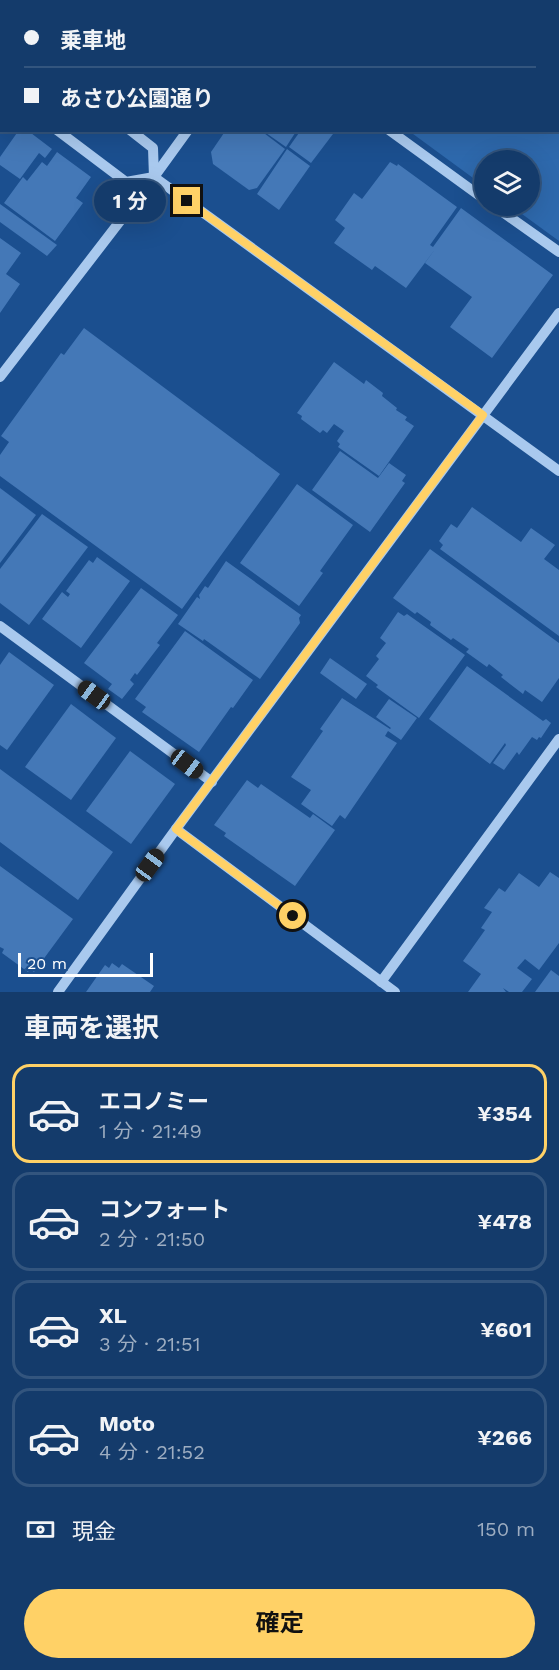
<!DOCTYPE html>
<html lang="ja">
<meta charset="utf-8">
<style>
body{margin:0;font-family:"Work Sans","Noto Sans JP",sans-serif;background:#214673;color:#f1f3f6;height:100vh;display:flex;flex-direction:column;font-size:22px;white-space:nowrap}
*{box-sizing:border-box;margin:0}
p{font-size:20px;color:#9dadc1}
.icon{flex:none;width:33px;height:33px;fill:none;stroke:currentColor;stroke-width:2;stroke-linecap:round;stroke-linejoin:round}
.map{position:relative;height:992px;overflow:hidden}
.panel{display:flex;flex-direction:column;background:#143b6b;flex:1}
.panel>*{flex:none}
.guide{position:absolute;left:0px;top:0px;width:560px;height:132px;box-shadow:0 6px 24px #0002,0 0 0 2px #33557e;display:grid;align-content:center;height:132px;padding:0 24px;background:#143b6b}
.controls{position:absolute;left:474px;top:150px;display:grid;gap:12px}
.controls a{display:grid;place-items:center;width:66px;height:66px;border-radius:50%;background:#143b6b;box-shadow:0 6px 24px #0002,0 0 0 2px #33557e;font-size:30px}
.scale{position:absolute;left:18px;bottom:15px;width:135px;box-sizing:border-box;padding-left:6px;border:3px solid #fff;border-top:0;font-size:16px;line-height:21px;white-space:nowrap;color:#fff;-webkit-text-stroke:4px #1b4f8f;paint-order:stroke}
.end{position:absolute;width:27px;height:27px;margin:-14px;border:8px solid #ffd166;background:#111;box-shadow:0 0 0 3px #111}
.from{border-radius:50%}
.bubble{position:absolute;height:42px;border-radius:21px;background:#143b6b;box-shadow:0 6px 24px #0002,0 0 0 2px #33557e;font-size:20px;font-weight:700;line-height:42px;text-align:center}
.car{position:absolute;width:18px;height:36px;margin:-18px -9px;border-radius:8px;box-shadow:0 0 4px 2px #0007;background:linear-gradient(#222 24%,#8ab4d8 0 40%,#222 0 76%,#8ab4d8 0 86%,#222 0)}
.guide b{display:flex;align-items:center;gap:21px;height:57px;font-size:22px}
.guide b+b{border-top:2px solid #33557e}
.guide i{width:15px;height:15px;background:#f1f3f6}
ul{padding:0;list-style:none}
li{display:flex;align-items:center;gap:18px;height:99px;margin:0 12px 9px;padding:0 12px;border:3px solid #33557e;border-radius:18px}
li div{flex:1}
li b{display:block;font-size:22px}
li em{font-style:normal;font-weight:700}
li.active{border-color:#ffd166}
li>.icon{width:54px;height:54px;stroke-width:1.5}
h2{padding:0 24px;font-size:27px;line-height:72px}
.pay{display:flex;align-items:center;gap:15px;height:66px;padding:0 24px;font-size:22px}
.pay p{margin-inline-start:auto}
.cta{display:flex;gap:12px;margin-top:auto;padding:12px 24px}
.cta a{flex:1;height:69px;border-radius:36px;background:#ffd166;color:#111;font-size:24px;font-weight:700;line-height:69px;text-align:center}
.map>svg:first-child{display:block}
.green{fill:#2e69ad}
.building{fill:#4478b7}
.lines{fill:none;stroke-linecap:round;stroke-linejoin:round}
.minor{stroke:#a9c9ee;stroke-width:10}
.route{stroke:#ffd166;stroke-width:8}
</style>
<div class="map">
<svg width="559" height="992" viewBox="0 0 559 992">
<rect width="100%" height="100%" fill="#1b4f8f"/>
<polygon class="green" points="324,0 559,0 559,241 511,206 530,206 530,160 484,160 484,186 409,131 558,130 558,2 323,1"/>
<g class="building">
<polygon points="19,130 27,130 52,149 45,158 39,153 20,179 0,165 0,157"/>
<polygon points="226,130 260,130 285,149 257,188 249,190 213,164 211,152"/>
<polygon points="268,130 297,130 286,147 266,133"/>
<polygon points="301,130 336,130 311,163 289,147"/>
<polygon points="287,149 310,166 279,210 257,194"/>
<polygon points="57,152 91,177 76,198 83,203 55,241 4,203 23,177 27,181 42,162 47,166"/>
<polygon points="390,162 397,166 398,164 457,207 430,245 433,247 461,208 553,275 492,358 450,327 472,297 425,263 436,248 406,288 375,266 372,270 334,243 345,228 335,220 354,193 362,199"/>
<polygon points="0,204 57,245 47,256 0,222"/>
<polygon points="0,238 21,253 6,274 20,284 0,313"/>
<polygon points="84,328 280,474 182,609 0,476 0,455 9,442 1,436 61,353 64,355"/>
<polygon points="334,362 364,384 366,380 383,393 382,396 397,408 396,410 407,417 405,420 414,426 379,476 338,447 340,444 337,441 344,431 334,424 327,433 323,430 320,433 301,419 302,416 297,413"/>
<polygon points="340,451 378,478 389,463 406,475 402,481 405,483 370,532 312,490"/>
<polygon points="297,484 353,525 320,571 323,573 299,606 240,563"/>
<polygon points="0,488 36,515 0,563"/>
<polygon points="472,507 521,542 531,528 555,545 544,559 559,570 559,636 440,549 443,545 439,541 451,524 457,528"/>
<polygon points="42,514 88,547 29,625 0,603 0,569"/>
<polygon points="430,549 559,643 559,678 542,702 525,690 523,694 501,677 503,675 489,664 487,667 466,652 469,649 453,638 451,640 430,625 431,622 417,612 415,614 393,598"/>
<polygon points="97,557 130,581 81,648 42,619 62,592 68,597 70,594 66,591 89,560 93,563"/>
<polygon points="226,561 301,615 299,618 300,623 260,679 204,639 203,641 178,624 197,597 200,599 199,595 205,586 208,588"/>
<polygon points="141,588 178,615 157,643 160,645 137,675 135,673 130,680 134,684 122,699 108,689 112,684 84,663"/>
<polygon points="398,612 404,616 407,614 465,655 419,718 376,687 378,685 366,676 379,659 376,656 386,643 380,638"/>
<polygon points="185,631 253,680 233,708 231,707 199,752 142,712 146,707 135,699"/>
<polygon points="9,652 54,685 7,750 0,745 0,665"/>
<polygon points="330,658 367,684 356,699 320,673"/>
<polygon points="467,666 543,721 546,719 551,723 541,738 539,737 537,740 532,737 519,755 517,752 504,770 493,763 506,745 505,743 490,764 429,719"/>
<polygon points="342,698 390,729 391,728 376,717 389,699 417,718 401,740 388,731 385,736 397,743 345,819 340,815 332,826 301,804 311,790 291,777 323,731 320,729"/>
<polygon points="71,704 116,738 71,800 25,767"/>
<polygon points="130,751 175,784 131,844 86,811"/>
<polygon points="0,769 113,852 78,900 0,842"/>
<polygon points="247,780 258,788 261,784 310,818 313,814 335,830 295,886 224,836 226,833 214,825"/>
<polygon points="0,866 73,919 34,972 30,969 28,972 2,953 4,949 0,947"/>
<polygon points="550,872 559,878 559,943 539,970 525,959 517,968 532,979 522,992 509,992 503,988 506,992 468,992 481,974 463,961 485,930 481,928 492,912 484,908 499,888 505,892 519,873 539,887"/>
<polygon points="112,963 119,968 122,964 154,986 150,992 86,992 105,965 109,968"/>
<polygon points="551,970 559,976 559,992 535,992"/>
</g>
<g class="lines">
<g class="minor">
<polyline points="281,2 282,0"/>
<polyline points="0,32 2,33"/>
<polyline points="0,88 2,89"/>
<polyline points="57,130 126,182 154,177"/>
<polyline points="130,130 153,148 154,177"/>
<polyline points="389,130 484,199"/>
<polyline points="154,177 559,471"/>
<polyline points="494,206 559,252"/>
<polyline points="0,377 154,177 188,130"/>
<polyline points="0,626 212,782"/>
<polyline points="176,829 395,992"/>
<polyline points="381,982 559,739"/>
<polyline points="58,992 176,829 559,313"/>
</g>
</g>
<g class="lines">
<polyline class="route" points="187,201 483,415 176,829 293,916"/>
</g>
</svg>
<div class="controls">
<a><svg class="icon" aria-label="layers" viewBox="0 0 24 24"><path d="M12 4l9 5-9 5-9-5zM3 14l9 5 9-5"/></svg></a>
</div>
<div class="scale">20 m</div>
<i class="end from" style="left:293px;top:916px"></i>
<i class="end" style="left:187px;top:201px"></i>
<div class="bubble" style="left:94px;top:180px;width:72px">1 分</div>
<i class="car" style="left:94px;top:695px;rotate:306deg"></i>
<i class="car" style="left:187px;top:764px;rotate:127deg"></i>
<i class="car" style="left:150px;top:865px;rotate:36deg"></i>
<div class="guide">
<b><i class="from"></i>乗車地</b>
<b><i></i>あさひ公園通り</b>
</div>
</div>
<section class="panel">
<h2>車両を選択</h2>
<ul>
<li class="active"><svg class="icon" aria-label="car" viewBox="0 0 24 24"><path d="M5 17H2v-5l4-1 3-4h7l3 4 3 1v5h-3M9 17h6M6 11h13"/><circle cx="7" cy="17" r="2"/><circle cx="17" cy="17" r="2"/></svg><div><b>エコノミー</b><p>1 分 · 21:49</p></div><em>¥354</em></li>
<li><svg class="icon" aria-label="car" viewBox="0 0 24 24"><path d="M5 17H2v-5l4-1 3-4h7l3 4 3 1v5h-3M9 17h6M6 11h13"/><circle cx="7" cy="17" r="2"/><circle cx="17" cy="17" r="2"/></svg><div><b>コンフォート</b><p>2 分 · 21:50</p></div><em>¥478</em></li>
<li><svg class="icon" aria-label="car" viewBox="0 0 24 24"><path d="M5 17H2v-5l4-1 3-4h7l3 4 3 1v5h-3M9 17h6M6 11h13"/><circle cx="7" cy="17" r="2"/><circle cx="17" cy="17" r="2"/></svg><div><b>XL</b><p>3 分 · 21:51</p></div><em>¥601</em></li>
<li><svg class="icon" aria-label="car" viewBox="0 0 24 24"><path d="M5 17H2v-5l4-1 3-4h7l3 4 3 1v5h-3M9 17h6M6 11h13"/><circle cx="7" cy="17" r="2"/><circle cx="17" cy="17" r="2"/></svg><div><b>Moto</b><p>4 分 · 21:52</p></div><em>¥266</em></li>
</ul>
<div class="pay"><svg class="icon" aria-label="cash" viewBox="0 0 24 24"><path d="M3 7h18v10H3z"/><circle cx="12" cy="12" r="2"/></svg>現金<p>150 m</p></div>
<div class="cta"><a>確定</a></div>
</section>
